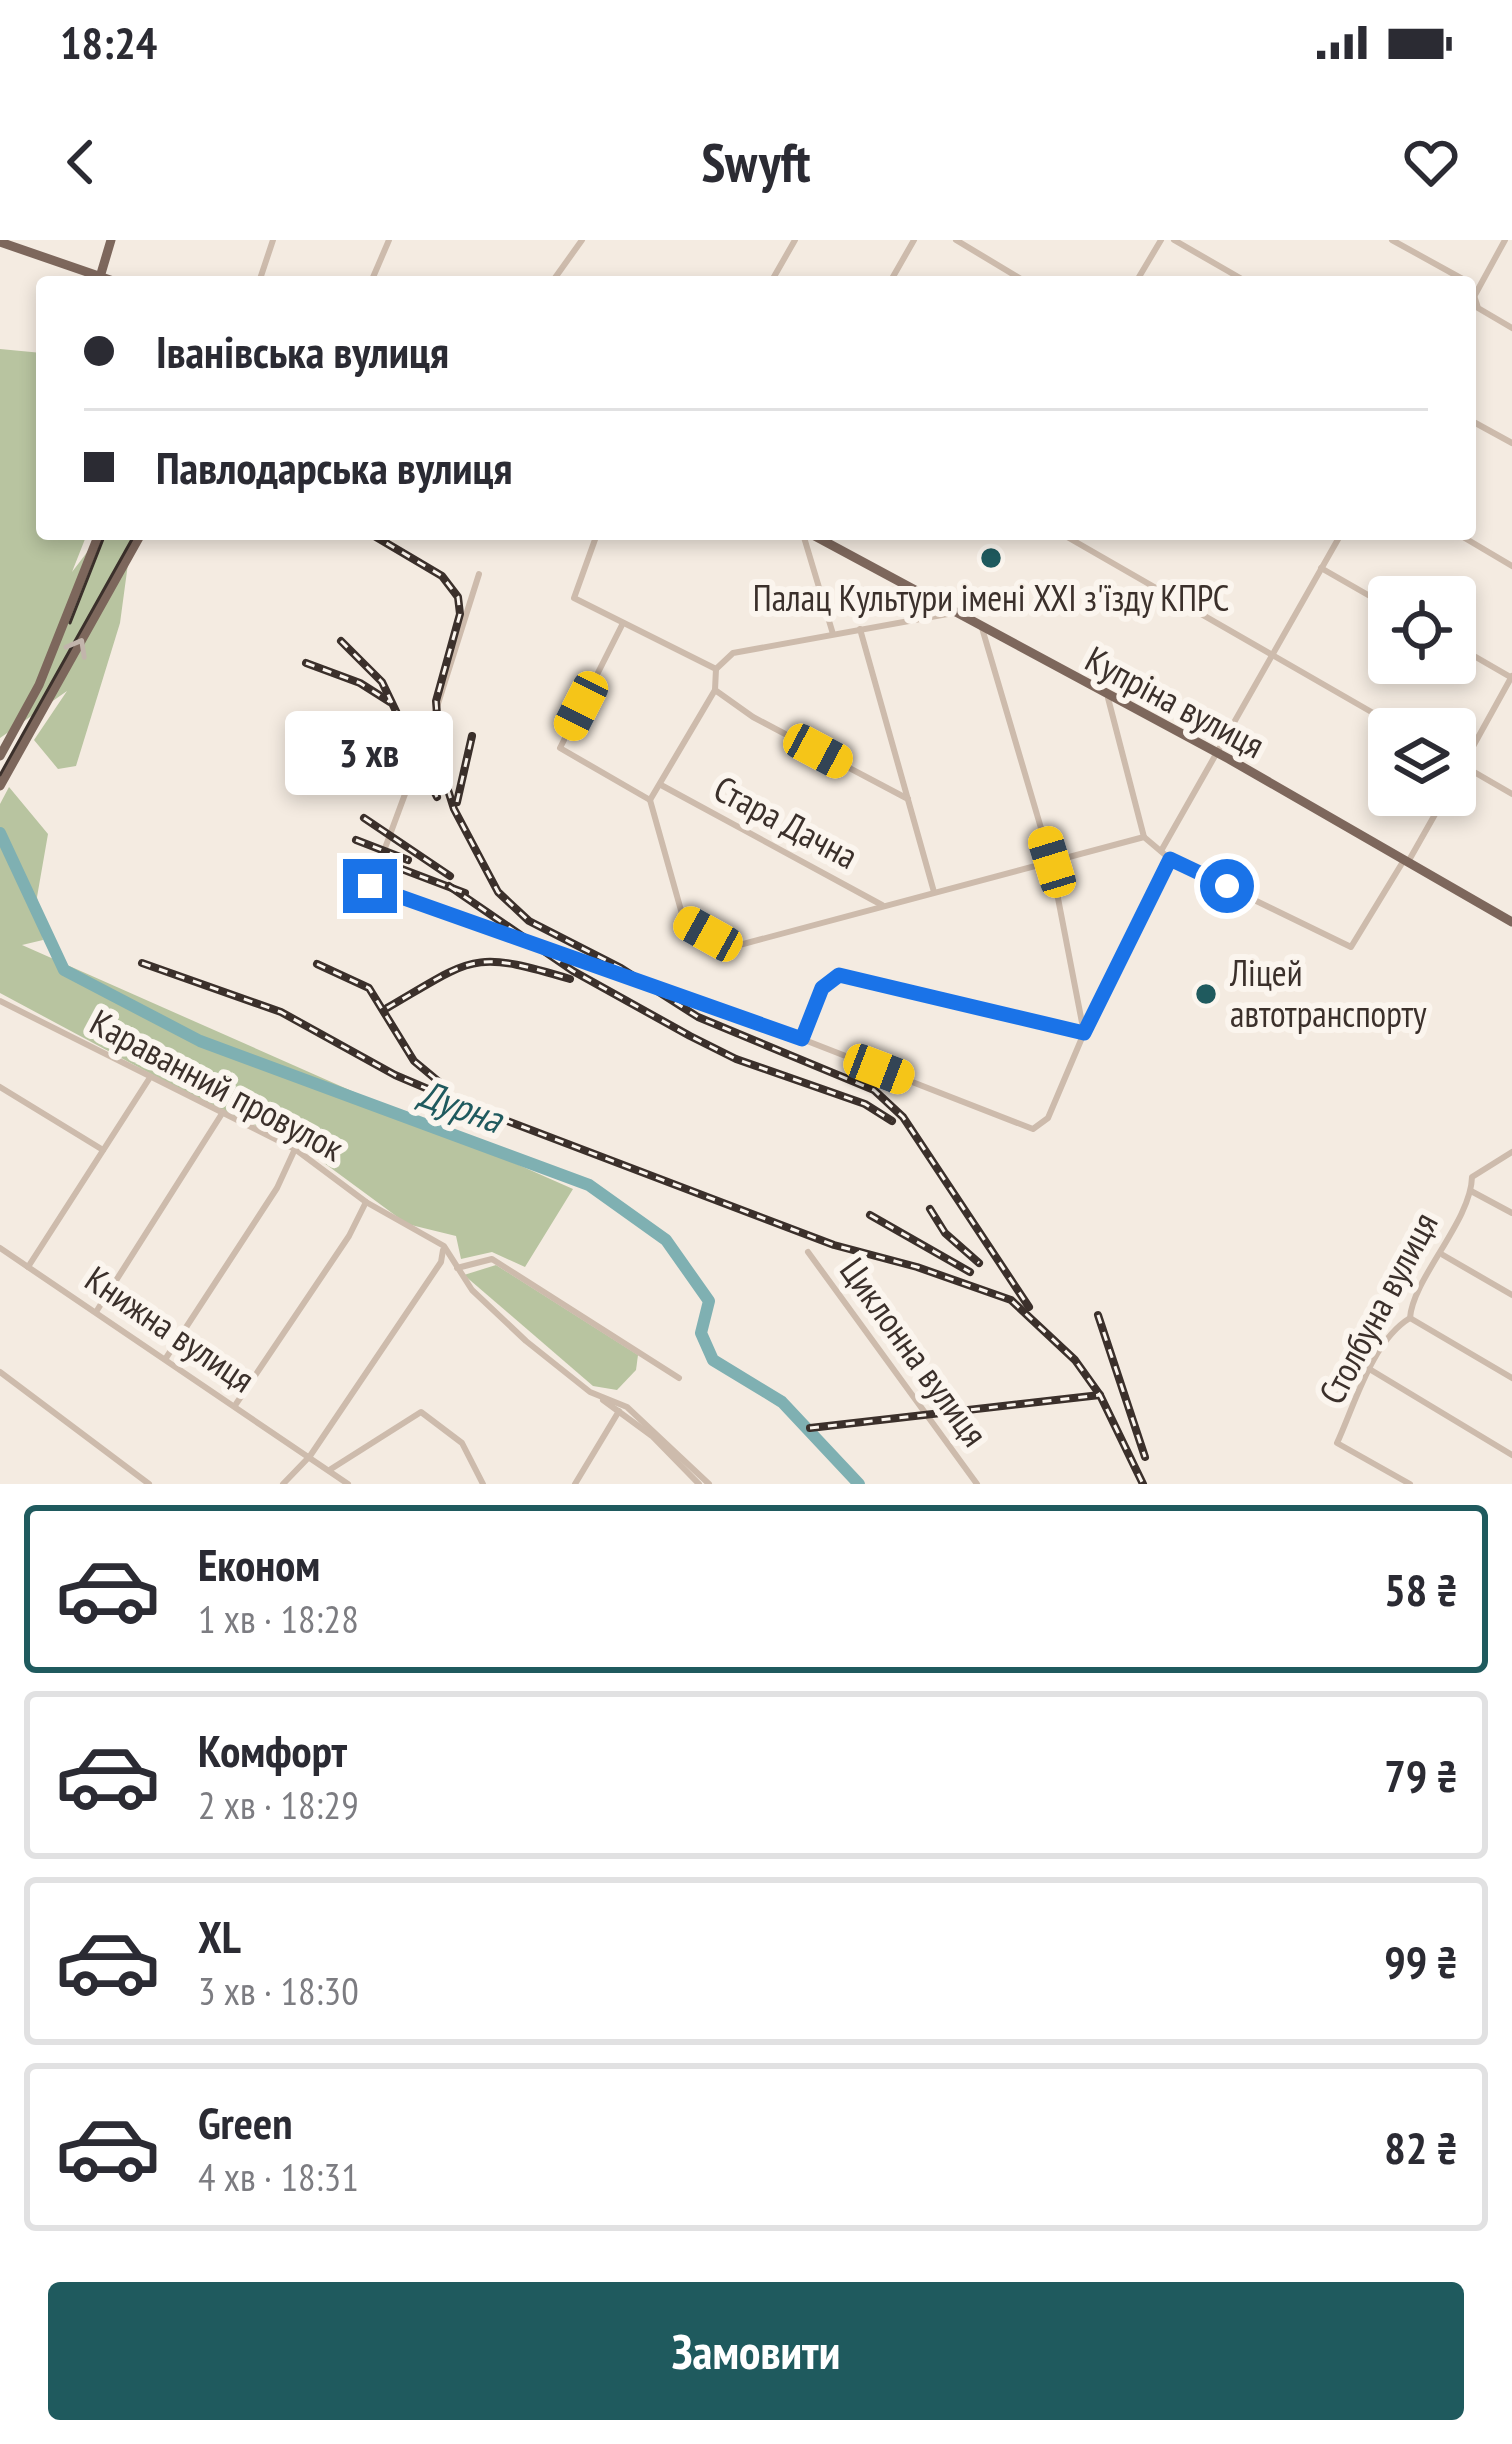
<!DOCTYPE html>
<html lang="uk">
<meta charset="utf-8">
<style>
body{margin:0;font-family:"PT Sans Narrow",sans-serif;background:#f7f7f7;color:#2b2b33;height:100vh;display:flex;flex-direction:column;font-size:45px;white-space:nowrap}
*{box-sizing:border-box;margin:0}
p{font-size:39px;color:#7c7c81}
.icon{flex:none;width:66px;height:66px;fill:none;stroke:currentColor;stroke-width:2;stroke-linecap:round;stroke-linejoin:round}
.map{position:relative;height:1244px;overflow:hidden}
.drawer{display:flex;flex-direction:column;background:#fff;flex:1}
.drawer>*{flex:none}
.top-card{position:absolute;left:36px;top:36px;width:1440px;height:264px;border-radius:12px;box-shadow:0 6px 18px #0003;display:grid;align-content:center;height:264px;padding:0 48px;background:#fff}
.tools{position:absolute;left:1368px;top:336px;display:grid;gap:24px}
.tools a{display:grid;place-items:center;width:108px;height:108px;border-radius:12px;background:#fff;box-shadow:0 6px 18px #0003;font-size:60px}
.end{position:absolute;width:54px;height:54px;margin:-27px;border:15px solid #1a73e8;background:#fff;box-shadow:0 0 0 6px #fff}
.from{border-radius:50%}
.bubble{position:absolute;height:84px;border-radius:12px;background:#fff;box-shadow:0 6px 18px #0003;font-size:39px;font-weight:700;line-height:84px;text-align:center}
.car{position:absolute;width:36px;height:72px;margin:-36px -18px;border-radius:15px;box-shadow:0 0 9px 3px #0007;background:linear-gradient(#f5c518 24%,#345 0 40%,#f5c518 0 76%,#345 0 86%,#f5c518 0)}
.top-card b{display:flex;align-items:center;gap:42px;height:114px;font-size:45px}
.top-card b+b{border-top:3px solid #e1e1e2}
.top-card i{width:30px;height:30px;background:#2b2b33}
ul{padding:21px 0 0;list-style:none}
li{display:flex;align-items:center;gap:36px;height:168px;margin:0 24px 18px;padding:0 24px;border:6px solid #e1e1e2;border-radius:12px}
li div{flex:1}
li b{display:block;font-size:45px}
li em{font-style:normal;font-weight:700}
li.active{border-color:#1f5a5e}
li>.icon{width:108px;height:108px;stroke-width:1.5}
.action{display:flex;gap:24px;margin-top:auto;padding:24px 48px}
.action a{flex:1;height:138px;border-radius:12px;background:#1f5a5e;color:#fff;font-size:48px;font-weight:700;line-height:138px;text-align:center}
.status{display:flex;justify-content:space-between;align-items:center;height:84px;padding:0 60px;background:#fff;direction:ltr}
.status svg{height:33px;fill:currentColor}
header{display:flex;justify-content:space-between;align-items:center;height:156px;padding:0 48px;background:#fff;font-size:54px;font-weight:700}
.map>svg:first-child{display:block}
.green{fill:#b8c4a0}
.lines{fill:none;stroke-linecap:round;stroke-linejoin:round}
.river{stroke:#7fb0b2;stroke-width:12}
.minor{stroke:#cdbbac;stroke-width:6}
.major{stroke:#7d675c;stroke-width:9}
.tram{stroke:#3b302b;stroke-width:3}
.rail-casing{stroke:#3b302b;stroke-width:8}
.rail{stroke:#fbf5ee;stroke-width:3;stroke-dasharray:9;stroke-linecap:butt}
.oneway{stroke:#c2b5ac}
.route{stroke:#1a73e8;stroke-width:15}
.poi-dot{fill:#1f5a5e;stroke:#fbf5ee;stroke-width:4.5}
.labels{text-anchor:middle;stroke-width:12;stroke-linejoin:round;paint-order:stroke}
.poi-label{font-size:36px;fill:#3b302b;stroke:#fbf5ee}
.street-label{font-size:36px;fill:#3b302b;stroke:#fbf5ee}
.water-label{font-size:39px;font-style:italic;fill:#1f5a5e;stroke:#fbf5ee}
</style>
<div class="status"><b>18:24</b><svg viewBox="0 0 49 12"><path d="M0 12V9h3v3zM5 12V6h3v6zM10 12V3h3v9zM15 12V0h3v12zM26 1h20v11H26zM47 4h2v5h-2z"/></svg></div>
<header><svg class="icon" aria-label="back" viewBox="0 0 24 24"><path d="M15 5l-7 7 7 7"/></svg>Swyft<svg class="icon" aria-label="heart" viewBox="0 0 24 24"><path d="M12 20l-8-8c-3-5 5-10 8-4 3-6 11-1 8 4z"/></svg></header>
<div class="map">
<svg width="1512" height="1244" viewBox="0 0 1512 1244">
<rect width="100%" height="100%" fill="#f4ebe1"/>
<g class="green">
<polygon points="0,109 42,113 42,294 87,294 72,332 101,294 132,294 120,383 76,526 58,529 34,500 67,451 0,498"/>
<polygon points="9,547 48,594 37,657 43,700 22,705 573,949 525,1027 492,1012 461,1019 456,996 407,984 301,906 207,864 0,753 0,564"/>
<polygon points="496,1025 638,1115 636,1130 617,1150 593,1146 464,1035"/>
</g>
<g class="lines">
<polyline class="river" points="0,593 64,730 200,801 589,945 666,1000 709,1061 701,1093 713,1120 782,1162 859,1244"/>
<g class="minor">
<polyline points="956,0 1026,42"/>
<polyline points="1174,0 1247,42"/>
<polyline points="1392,0 1468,42"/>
<polyline points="259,42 273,0"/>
<polyline points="371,42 389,0"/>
<polyline points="552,42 582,0"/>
<polyline points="771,42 795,0"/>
<polyline points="890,42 914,0"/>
<polyline points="1136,42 1161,0"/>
<polyline points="1470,43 1478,68 1512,88"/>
<polyline points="1470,64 1505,0"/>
<polyline points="1470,180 1512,203"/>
<polyline points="597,294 574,358 716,429"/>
<polyline points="803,294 833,394"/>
<polyline points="1062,294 1401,489"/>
<polyline points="1458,294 1512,326"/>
<polyline points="1321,328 1389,367"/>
<polyline points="479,334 435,473 371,646 802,799 1033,889 1048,878 1084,793 1051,622 982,388"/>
<polyline points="623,383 560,508 650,560"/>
<polyline points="860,389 934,652"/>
<polyline points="1455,405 1512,438"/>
<polyline points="716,429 733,413 953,373"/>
<polyline points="715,450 753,477 908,559"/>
<polyline points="1108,458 1144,597"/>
<polyline points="1455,521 1512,554"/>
<polyline points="1455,539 1512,436"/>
<polyline points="661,545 882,665"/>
<polyline points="650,560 684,681 732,707 1144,597 1170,619 1351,707 1404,620"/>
<polyline points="650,560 715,450 716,429"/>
<polyline points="1161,611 1341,294"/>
<polyline points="1408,622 1446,555"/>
<polyline points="0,761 295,909 366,962 444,1006 472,1050 526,1101 590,1152 627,1167 709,1244"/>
<polyline points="802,799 822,748 839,735 1084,793 1170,619"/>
<polyline points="0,847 103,910"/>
<polyline points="1471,951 1512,973"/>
<polyline points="0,1008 348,1244"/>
<polyline points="808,1012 977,1244"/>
<polyline points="1443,1015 1512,1055"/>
<polyline points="28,1027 149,839"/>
<polyline points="457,1028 492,1019 679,1138"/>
<polyline points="96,1072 223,872"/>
<polyline points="1410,1078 1512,1138"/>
<polyline points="166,1118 277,948 295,909"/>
<polyline points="1371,1130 1512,1215"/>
<polyline points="0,1132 149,1244"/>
<polyline points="603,1160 652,1196 699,1244"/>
<polyline points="236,1164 349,996 366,962"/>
<polyline points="331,1229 421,1172 462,1203 483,1244"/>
<polyline points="283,1244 310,1216 441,1022 443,1010"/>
<polyline points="575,1244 619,1171"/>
<path d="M 1410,1244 L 1337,1203 C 1355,1164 1372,1101 1410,1078 C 1413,1038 1471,981 1472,937 L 1512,912"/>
</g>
<g class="major">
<polyline points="0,2 116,42"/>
<polyline points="100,37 111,0"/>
<polyline points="811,294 1229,519 1512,682"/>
<polyline points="0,516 39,445 99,294"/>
<polyline points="0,546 141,294"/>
</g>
<g class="tram">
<polyline points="70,383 105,294"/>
<polyline points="0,535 135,294"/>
</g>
<g class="rail-casing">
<g id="rail">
<polyline points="371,294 442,336 458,357 460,374 436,461 441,528 454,569 498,652 529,681 621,728 698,777 874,850 903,877 1029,1067"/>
<polyline points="341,401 382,442 437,557"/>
<polyline points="306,423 360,443 390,462"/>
<polyline points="457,562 472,496"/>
<polyline points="364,578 450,636"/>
<polyline points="356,600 408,620"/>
<polyline points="386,623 465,653"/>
<polyline points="449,646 573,731 690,796 736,819 865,864 892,881"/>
<polyline points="142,723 281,772 395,835 468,866 834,1005 917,1027 1011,1060 1075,1120 1100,1155 1143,1244"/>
<polyline points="317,724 369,748 414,821 444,846"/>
<path d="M 387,768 C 473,718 471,709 570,739"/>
<polyline points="930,969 945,993 979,1023"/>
<polyline points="870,975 970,1032"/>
<polyline points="1098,1075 1145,1217"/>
<polyline points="810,1188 1100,1155"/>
</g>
</g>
<use href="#rail" class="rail"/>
</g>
<defs><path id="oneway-chevron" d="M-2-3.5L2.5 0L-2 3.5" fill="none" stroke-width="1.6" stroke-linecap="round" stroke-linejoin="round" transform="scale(3)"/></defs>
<use class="oneway" href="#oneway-chevron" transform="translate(78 407) rotate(-61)"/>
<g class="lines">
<polyline class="route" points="370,646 802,799 822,748 839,735 1084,793 1170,619 1227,646"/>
</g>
<g class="poi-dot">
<circle cx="991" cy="318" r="12"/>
<circle cx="1206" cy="754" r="12"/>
</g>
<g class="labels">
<g class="poi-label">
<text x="991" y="371">Палац Культури імені XXI з'їзду КПРС</text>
<text x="1230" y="746" text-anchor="start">Ліцей<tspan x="1230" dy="41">автотранспорту</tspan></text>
</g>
<g class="street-label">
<text transform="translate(1175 462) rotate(28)" y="13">Купріна вулиця</text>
<text transform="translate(786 582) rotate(28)" y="13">Стара Дачна</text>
<text transform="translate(217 845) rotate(28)" y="13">Караванний провулок</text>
<text transform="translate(1378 1068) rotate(-62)" y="13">Столбуна вулиця</text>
<text transform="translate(170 1089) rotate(34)" y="13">Книжна вулиця</text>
<text transform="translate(914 1112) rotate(54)" y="13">Циклонна вулиця</text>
</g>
<g class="water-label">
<text transform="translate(461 866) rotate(20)" y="14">Дурна</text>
</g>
</g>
</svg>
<div class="tools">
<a><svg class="icon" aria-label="locate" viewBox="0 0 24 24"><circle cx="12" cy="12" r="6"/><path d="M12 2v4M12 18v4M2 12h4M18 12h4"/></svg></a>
<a><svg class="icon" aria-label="layers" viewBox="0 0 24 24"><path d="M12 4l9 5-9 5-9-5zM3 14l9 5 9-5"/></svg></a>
</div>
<i class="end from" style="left:1227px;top:646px"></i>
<i class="end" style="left:370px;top:646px"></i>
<div class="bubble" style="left:285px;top:471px;width:168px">3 хв</div>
<i class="car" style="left:581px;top:466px;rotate:207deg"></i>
<i class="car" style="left:818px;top:511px;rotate:118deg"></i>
<i class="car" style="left:1052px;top:622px;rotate:343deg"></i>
<i class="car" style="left:708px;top:694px;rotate:299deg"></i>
<i class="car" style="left:879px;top:829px;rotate:111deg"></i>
<div class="top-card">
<b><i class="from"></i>Іванівська вулиця</b>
<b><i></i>Павлодарська вулиця</b>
</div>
</div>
<section class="drawer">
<ul>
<li class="active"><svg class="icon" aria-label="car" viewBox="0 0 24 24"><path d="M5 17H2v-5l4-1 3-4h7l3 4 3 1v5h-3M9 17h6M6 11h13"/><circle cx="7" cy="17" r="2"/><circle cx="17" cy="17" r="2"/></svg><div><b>Економ</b><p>1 хв · 18:28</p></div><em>58 ₴</em></li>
<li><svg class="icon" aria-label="car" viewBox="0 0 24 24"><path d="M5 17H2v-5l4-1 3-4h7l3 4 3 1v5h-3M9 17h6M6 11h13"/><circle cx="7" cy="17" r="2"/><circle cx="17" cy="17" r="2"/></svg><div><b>Комфорт</b><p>2 хв · 18:29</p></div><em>79 ₴</em></li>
<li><svg class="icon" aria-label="car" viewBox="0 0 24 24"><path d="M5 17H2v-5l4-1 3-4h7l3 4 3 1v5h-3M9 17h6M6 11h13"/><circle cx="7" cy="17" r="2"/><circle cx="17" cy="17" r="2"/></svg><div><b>XL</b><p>3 хв · 18:30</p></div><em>99 ₴</em></li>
<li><svg class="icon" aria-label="car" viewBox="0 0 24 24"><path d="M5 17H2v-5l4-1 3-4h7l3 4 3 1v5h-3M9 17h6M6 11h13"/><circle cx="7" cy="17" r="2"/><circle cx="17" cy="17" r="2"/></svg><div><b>Green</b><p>4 хв · 18:31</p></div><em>82 ₴</em></li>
</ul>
<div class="action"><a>Замовити</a></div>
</section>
